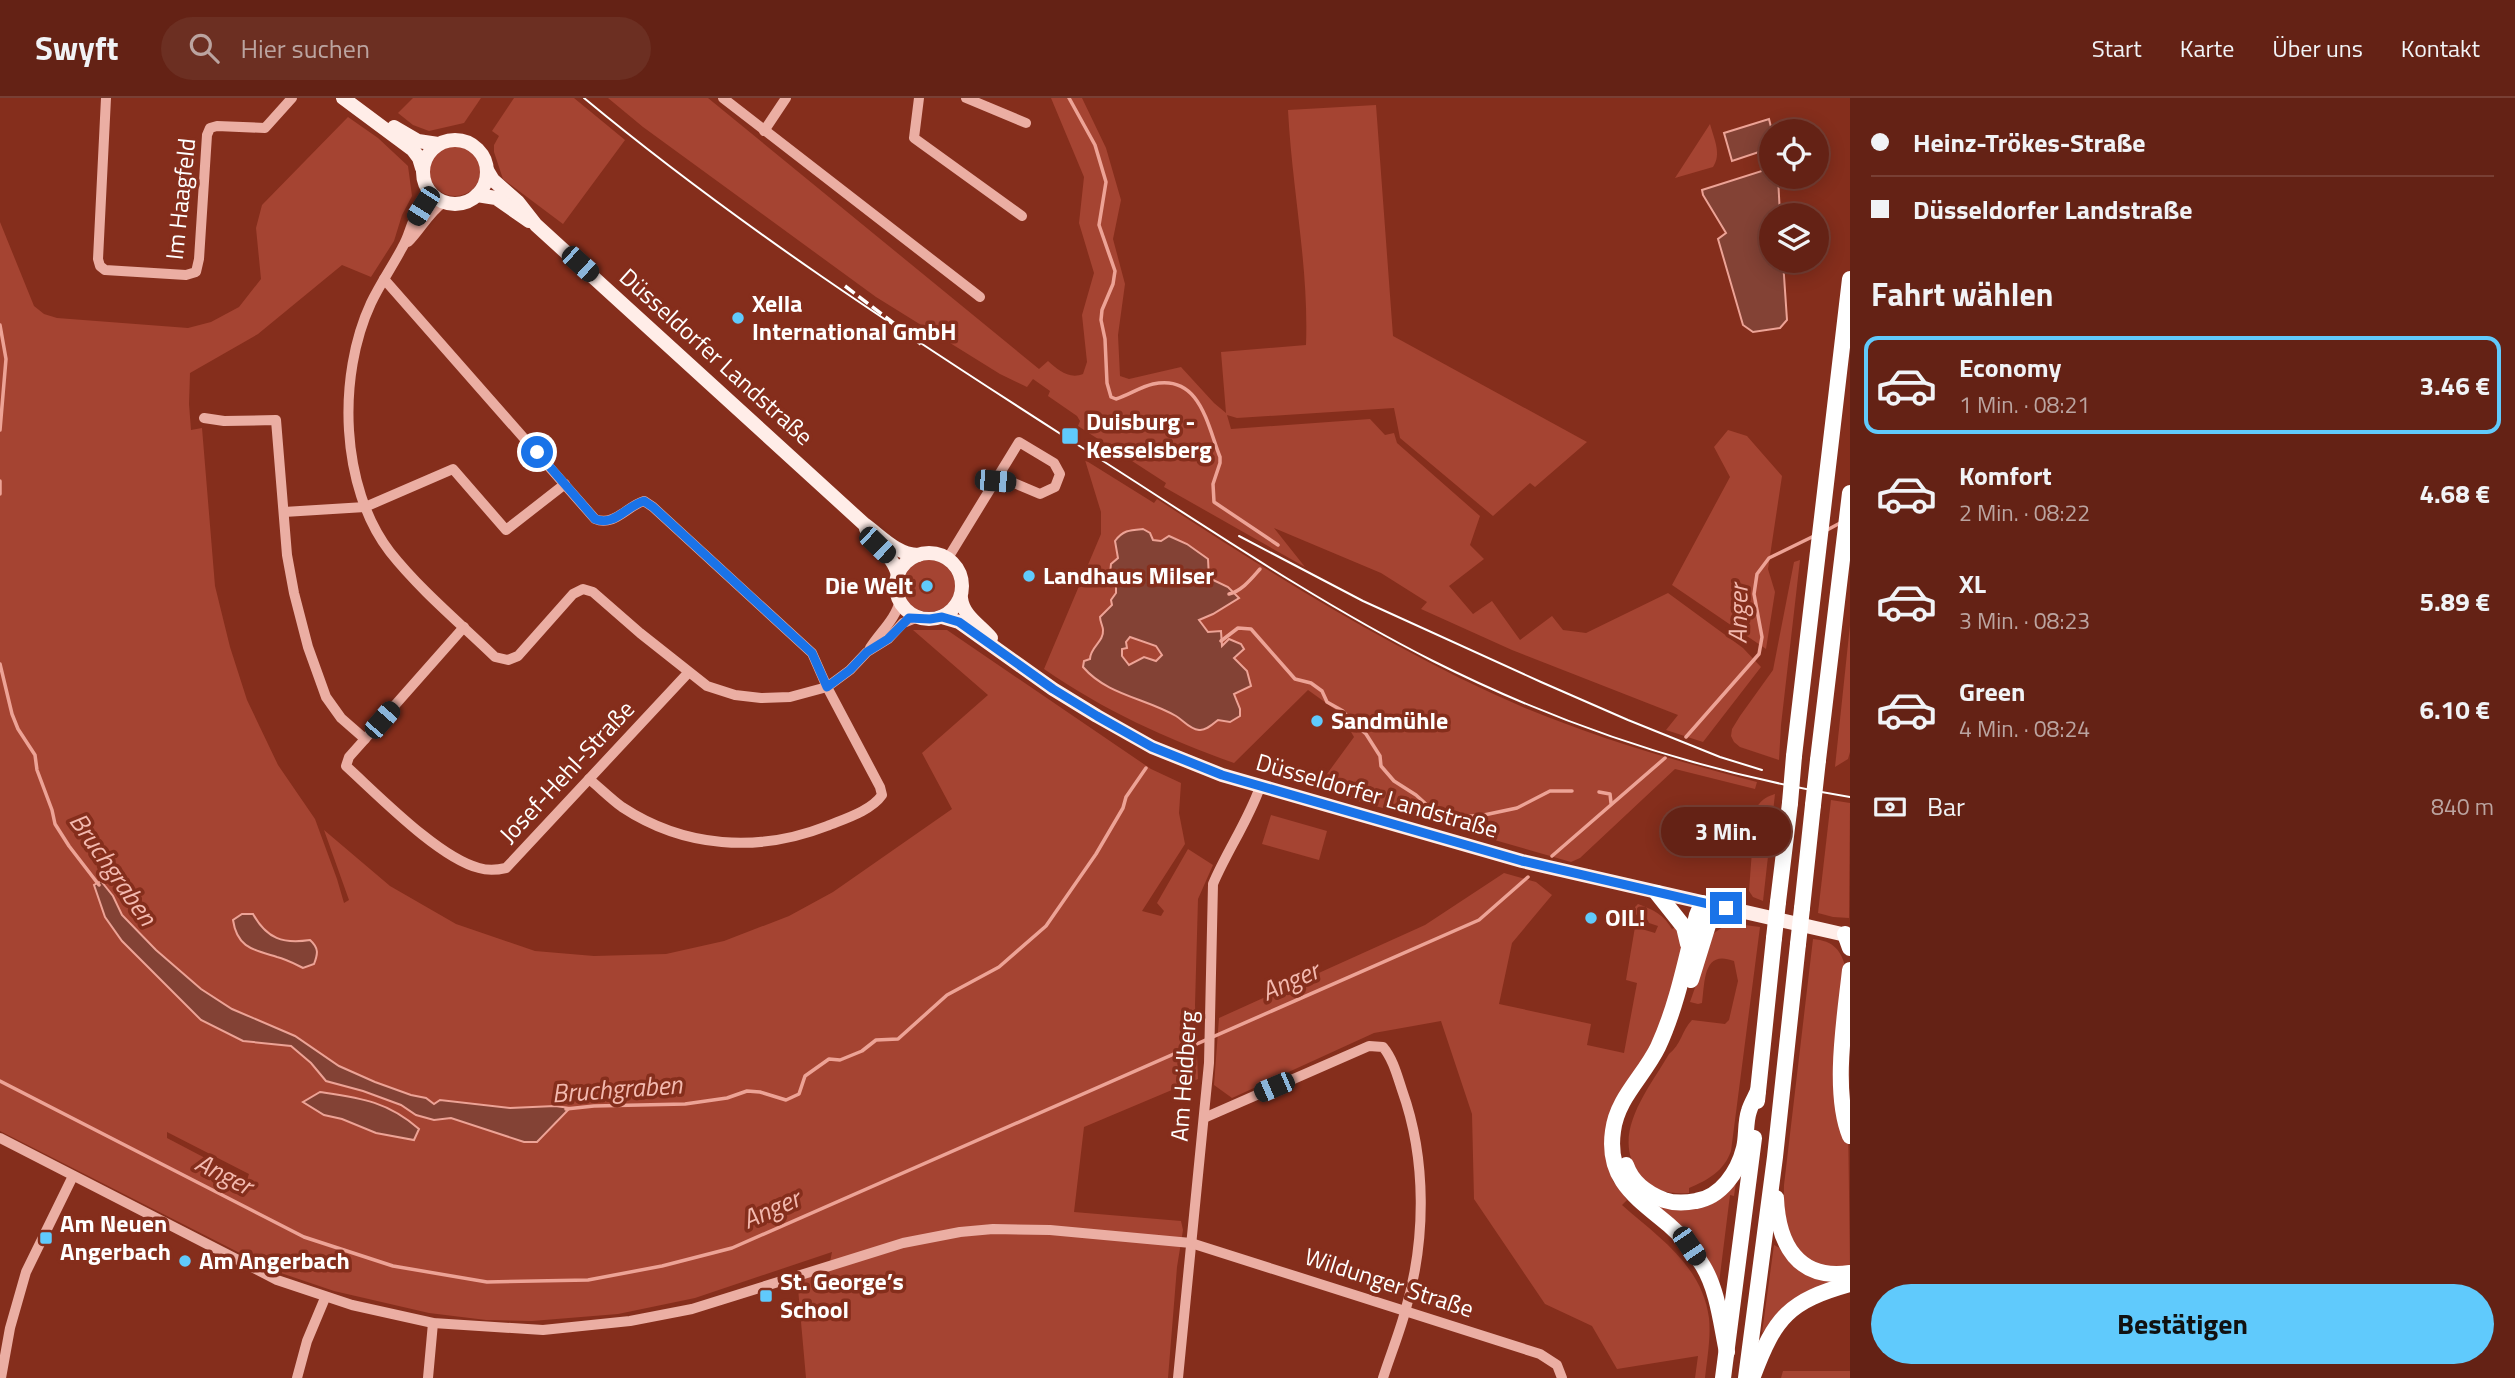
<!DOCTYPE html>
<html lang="de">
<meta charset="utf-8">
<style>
body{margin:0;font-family:"Titillium Web",sans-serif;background:#6c2f22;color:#f1f3f6;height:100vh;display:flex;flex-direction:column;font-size:26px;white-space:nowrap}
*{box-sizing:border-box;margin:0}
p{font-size:23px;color:#bba4a0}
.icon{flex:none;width:38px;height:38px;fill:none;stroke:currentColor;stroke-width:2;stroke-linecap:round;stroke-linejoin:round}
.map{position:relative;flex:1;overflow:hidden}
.sheet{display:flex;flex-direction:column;background:#642215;width:665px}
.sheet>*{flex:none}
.guide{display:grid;align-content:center;height:154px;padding:0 21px;background:#642215}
.controls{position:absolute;left:1759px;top:21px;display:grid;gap:14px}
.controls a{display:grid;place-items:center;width:70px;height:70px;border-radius:50%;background:#642215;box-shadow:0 4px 18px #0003,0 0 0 2px #783f34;font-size:35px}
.end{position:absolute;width:32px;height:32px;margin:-16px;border:9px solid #1a73e8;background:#fff;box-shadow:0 0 0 4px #fff}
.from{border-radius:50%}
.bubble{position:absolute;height:49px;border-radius:24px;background:#642215;box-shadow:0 4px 18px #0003,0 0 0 2px #783f34;font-size:23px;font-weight:700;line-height:49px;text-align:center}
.car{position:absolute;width:21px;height:42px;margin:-21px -10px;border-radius:9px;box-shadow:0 0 5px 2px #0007;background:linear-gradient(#222 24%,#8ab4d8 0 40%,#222 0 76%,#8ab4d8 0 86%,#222 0)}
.guide b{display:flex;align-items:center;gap:24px;height:66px;font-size:26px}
.guide b+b{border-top:2px solid #783f34}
.guide i{width:18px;height:18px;background:#f1f3f6}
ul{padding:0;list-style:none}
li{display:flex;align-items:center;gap:21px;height:98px;margin:0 14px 10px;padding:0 7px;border:4px solid transparent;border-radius:14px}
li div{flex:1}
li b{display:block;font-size:26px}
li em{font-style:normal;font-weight:700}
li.on{border-color:#60cafc}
li>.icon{width:63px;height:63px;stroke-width:1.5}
h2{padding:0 21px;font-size:32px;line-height:84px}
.pay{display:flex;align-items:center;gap:18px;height:77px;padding:0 21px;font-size:26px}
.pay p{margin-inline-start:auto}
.primary-button{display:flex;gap:14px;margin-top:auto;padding:14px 21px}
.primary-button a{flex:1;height:80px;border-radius:42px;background:#60cafc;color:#111;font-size:28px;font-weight:700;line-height:80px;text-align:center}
header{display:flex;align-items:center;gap:42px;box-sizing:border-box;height:98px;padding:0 35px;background:#642215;border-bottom:2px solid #783f34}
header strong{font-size:33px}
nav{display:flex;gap:38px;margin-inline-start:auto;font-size:24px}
.search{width:490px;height:63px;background:#6c2f22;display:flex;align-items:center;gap:18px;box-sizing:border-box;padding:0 24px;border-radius:38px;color:#bba4a0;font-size:26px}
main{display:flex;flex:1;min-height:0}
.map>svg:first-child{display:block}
.green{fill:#a54432;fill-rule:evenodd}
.water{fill:#834235;stroke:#eda396;stroke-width:2;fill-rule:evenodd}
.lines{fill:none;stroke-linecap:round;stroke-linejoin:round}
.stream{stroke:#eda396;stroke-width:3.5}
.minor{stroke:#ebaea3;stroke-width:10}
.major{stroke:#ffede8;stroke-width:14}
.highway{stroke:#fff;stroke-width:16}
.tram{stroke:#fff;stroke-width:2}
.rail{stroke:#fff;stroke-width:3.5;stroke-dasharray:12 5;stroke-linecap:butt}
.highway-bridge{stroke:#fff;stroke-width:16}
.route{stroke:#1a73e8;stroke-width:9}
.poi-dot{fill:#60cafc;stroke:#852e1c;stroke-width:2.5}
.labels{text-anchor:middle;stroke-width:7;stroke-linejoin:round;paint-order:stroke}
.street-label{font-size:24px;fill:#fff;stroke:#852e1c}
.poi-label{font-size:24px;font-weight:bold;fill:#fff;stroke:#852e1c;text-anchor:start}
.water-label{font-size:26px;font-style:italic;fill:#f3b9af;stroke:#852e1c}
</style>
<header>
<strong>Swyft</strong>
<div class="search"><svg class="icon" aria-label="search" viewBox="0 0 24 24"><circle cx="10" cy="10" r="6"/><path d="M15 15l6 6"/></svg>Hier suchen</div>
<nav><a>Start</a><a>Karte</a><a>Über uns</a><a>Kontakt</a></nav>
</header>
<main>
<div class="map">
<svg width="1850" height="1280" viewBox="0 0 1850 1280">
<rect width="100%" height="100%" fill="#852e1c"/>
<g class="green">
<polygon points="413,0 481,0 464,25 429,33 413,27 398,15"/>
<polygon points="514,0 574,0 625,42 563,126 503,81 494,54 494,47 499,38 492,33"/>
<path d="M 608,0 L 708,0 L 1039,271 L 1048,263 C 1057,271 1069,282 1083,276 L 1087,264 L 1082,217 L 1094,175 L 1079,125 L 1084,79 L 1051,0 L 1082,0 L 1106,50 L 1121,102 L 1113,141 L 1125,186 L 1118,237 L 1120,278 L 1129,281 L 1181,269 L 1214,305 L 1226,315 L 1221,254 L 1306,247 C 1309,169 1292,91 1288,12 L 1376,7 L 1393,238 L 1587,344 L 1535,389 L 1530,385 L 1493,418 L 1400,340 L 1394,310 L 1237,320 L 1227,317 L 1231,331 L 1370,321 L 1385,337 L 1394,335 L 1397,345 L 1480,418 L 1470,447 L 1484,461 L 1449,488 L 1473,516 L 1492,503 L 1520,542 L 1552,518 L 1563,532 L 1586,535 L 1668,495 L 1743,550 L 1761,569 L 1703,644 L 1666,632 L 1678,617 L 1512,552 L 1421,511 L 1427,504 L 1381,475 L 1274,430 L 1305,469 L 1164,389 L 1166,385 L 1078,328 L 1080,323 L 1077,318 L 1048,298 L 1050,293 L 1033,281 L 1027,289 L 1000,276 L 876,199 L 643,29 Z"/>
<path d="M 348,19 L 378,40 L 408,68 L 412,98 L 402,117 L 394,143 L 371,179 L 342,167 L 258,236 L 190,275 L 189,306 L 191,332 L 202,330 L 215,488 L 230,549 L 247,602 L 278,667 L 315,721 L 337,781 L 344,805 L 349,802 L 324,732 L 390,788 L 456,826 L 535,853 L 594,858 L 666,856 L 724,843 L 789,818 L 833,794 L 952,711 L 922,655 L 988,597 L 913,532 L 947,532 L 1151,671 L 1181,685 L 1179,715 L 1185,746 L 1142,813 L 1161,818 L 1164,813 L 1157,805 L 1188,751 L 1213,767 L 1198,801 L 1195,907 L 1198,981 L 1084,1029 L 1074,1114 L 1181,1123 L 1183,1132 L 1177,1169 L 1168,1280 L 806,1280 L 797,1179 L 829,1169 L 832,1154 L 695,1200 L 618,1216 L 532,1223 L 486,1222 L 429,1215 L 334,1193 L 275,1173 L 0,1033 L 0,124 L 34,208 L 44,216 L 57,220 L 188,230 L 211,224 L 239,209 L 261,181 L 256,130 L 262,107 ZM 167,1034 L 249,1076 L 247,1082 L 167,1040 Z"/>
<path d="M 1710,26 C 1714,41 1722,56 1713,69 L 1675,80 Z"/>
<circle cx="455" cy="72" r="26"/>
<polygon points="1728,332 1747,338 1782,378 1768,471 1775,494 1766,551 1672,487 1730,379 1714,349"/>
<path d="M 1085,362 L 1154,405 L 1157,401 C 1275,478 1395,554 1525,610 C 1600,641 1679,664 1757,684 L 1755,691 L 1675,671 L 1580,760 L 1571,764 L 1316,691 L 1354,639 L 1340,615 L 1308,592 L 1234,665 C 1167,641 1103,612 1044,571 L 1101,436 L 1101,414 Z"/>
<circle cx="929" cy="488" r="26"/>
<polygon points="1800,462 1781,627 1779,662 1740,649 1734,644 1731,638 1732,631 1740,618 1773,572 1794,464"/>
<polygon points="1850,527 1850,654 1848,661 1835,669"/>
<path d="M 1775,696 L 1763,803 L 1753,799 L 1749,793 L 1755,712 C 1760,703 1765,699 1775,696 Z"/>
<polygon points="1831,702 1850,705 1849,820 1833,819 1818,815"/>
<polygon points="1271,717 1327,733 1319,762 1262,746"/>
<path d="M 1504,775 L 1536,784 L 1552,797 L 1512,845 L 1499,906 L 1591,926 L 1587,947 L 1624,955 L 1637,885 L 1626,882 L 1635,829 L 1655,835 L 1658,828 L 1649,825 L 1647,821 L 1635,816 L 1635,809 L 1638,806 C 1654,812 1664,817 1672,831 L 1678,828 L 1683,853 L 1657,939 L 1629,985 L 1609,1071 L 1613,1083 L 1627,1102 L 1622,1107 C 1658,1139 1702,1167 1709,1220 C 1711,1240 1707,1261 1705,1280 L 1695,1280 L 1698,1258 L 1617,1271 L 1592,1228 L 1545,1206 L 1474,1101 L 1472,1016 L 1441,923 L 1374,935 L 1232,1000 L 1214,987 L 1219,920 L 1425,827 Z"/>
<path d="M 1729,825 L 1760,829 L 1731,1053 C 1724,1073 1708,1082 1689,1090 L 1689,1095 C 1670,1096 1654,1094 1641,1078 C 1608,1038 1649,991 1669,956 C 1681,947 1682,932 1692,922 L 1725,926 L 1729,922 L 1738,883 L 1734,863 C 1703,851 1705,883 1702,905 L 1698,906 L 1690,904 L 1714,835 Z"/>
<path d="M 1813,841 C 1834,843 1841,852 1846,871 L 1850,1168 C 1843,1169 1835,1171 1828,1171 C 1788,1165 1783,1118 1784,1087 Z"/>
<path d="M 1736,1084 L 1734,1098 L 1730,1097 L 1718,1193 L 1646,1102 C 1687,1114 1707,1120 1736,1084 Z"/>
<polygon points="1774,1147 1840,1183 1783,1213 1762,1235"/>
<polygon points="1783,1273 1850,1273 1850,1280 1781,1280"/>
</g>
<g class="water">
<polygon points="1769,21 1772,33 1771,50 1732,63 1724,35"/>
<polygon points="1771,70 1771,79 1778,79 1780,117 1771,117 1771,163 1783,163 1787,222 1780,230 1753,234 1743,227 1718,141 1726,135 1703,97 1702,92"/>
<path d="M 1143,431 L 1150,435 L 1153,442 L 1161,443 L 1169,438 L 1187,446 L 1208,461 L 1209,480 L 1228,489 L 1239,500 L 1213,516 L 1199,522 L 1208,534 L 1221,533 L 1222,548 L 1229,541 L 1241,546 L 1244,551 L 1234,560 L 1247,573 L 1251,588 L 1234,596 L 1240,611 L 1240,618 L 1230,624 L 1218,622 C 1213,626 1206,633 1199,632 C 1189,631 1183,622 1176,618 C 1145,600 1107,597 1083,569 L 1084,563 L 1090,561 C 1090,549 1104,544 1103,532 C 1103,528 1100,524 1100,519 L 1112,507 L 1111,502 L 1116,495 L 1116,488 L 1109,485 L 1111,466 L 1118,460 L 1115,443 C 1123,432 1130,432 1143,431 ZM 1130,539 L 1156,548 L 1162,557 L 1156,563 L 1144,559 L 1129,567 L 1122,558 L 1122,551 L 1127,550 L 1126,544 Z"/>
<polygon points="101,783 113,798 122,817 156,852 201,891 232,911 295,938 339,968 375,984 411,997 426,1000 434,1006 440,1002 510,1010 555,1008 570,1010 537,1044 524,1044 451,1020 434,1022 416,1017 401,1007 363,993 326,983 311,965 291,948 243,943 201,922 122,843 105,819 94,787"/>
<path d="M 242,816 L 253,816 C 267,841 283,846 310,842 C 319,850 318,856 314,866 L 303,870 C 295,866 286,861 277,859 C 254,852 237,850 233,822 Z"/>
<path d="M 320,994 C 360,1000 387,1003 419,1031 L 414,1042 L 376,1035 L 342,1021 L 324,1017 L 303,1004 Z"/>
</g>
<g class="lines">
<g class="stream">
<path d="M 1069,0 L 1095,47 L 1106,84 L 1099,127 L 1115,173 L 1113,186 L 1102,212 L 1101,222 L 1105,241 L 1107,285 L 1111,299 L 1116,301 C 1129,297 1140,289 1153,286 C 1200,276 1207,326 1220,359 L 1220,365 L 1213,386 L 1214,404 L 1278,447"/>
<polyline points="0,227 6,261 0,332"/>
<polyline points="0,383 0,396"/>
<polyline points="1827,432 1842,424"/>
<path d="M 1229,496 C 1242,493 1252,480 1260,471"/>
<polyline points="1221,543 1238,530 1251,531 1295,581 1311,585 1322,593 1327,604 1343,613 1353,625 1366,636 1380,658 1381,668 1394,683 1416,697 1427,707 1460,719 1484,717 1517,710 1550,693 1572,693"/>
<polyline points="0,566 12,616 18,631 35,657 37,672 52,712 55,726 69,748 99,787"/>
<polyline points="1686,639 1759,556 1762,539 1754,496 1757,476 1769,460 1814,438"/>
<polyline points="1599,694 1610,696 1611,705"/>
<polyline points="1552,758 1665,660"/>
<polyline points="0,983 304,1139 393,1168 487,1184 588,1182 662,1168 732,1150 1479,822 1528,779"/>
<polyline points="566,1011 594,1008 685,1006 727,1000 747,993 760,994 786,1002 799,996 805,978 829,961 840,962 862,953 876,942 898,941 947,897 999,869 1046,828 1096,756 1123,710 1126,699 1146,670"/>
</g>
<g class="minor">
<polyline points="106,0 98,161 100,168 105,172 186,177 196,174 199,161 207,37 210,30 217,28 265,30 292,0"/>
<polyline points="723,0 980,199"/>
<polyline points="919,0 914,40 1022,118"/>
<polyline points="966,0 1026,25"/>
<polyline points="764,33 786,0"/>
<path d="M 428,92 C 426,105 418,114 412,126 C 409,134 407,142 402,150 C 392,169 380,186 371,205 C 337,278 340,389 390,454 C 421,493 460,525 495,559 L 508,562 L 518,558 L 573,496 L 583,491 L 593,494 L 640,535 L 707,588 L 735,597 L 761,600 L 790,599 L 827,589 L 850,572 L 867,554 L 888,541 L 903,525 L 918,519"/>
<path d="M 408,144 C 421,131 429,114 444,104"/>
<path d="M 384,181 L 595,421 C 614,429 627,408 644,403 L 653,409 L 812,555 L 827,589 L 880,689 L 882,697 C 871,713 844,721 827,728 C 758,755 684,750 622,709 C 611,701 600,690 589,681"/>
<polyline points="204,320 224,323 276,322 287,457 294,495 308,549 326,599 341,620 365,641"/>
<polyline points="284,414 365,409 453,371 506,432 565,386"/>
<polyline points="948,460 1019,344 1054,365 1060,376 1055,389 1040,396 1014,385 995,383"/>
<path d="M 464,529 L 365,641 L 349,659 L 346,668 C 378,697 439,760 479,770 C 489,773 497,772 506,770 L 688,575"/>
<path d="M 870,550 C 880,534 896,521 900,502"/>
<path d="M 1204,1020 L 1369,948 L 1383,949 C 1393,961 1397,977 1402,992 C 1427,1062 1426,1143 1405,1214 C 1399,1236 1390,1258 1383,1280"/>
<polyline points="0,1040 277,1182 352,1207 433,1225 543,1232 630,1223 692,1211 903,1145 960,1134 993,1131 1050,1132 1191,1145 1540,1256 1557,1267 1562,1280"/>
<polyline points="1,1280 10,1230 26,1174 73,1078"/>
<polyline points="297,1280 307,1243 325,1200"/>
<polyline points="428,1280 433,1225"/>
<path d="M 1178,1280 L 1209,965 L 1213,786 C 1227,753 1248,723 1260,689"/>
</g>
<g class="major">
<polyline points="343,0 413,52 419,60 422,70"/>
<polyline points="394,29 418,43 438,46"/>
<circle cx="455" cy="74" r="32"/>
<path d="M 487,72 L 493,82 L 518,104 L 536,127 L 864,426 C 881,438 896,456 918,457"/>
<polyline points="477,97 496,100 529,123"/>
<path d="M 866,431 C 877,447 894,460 898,477"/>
<circle cx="929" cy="488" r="33"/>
<path d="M 961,500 C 963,518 980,527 991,540"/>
<polyline points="942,519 959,524 1053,591 1097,618 1152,649 1222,677 1522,763 1850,838"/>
</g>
<g class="highway">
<polyline points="1794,658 1850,181"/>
<polyline points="1818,662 1850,395"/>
<polyline points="1657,795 1684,829 1688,846"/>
<polyline points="1778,804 1790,705"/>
<path d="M 1702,805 L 1697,817 C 1686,861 1677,908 1658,949 C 1644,978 1617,1000 1613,1033 C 1606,1082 1637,1100 1669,1127 C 1682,1138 1694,1153 1703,1168 C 1718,1193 1721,1226 1727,1254"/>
<polyline points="1802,810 1813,707"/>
<polyline points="1845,836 1850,850"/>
<path d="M 1850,872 C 1845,919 1832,994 1850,1038"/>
<polyline points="1691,882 1714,808"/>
<polyline points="1757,1003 1774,840"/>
<path d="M 1626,1067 C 1632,1085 1646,1095 1664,1102 C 1673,1105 1686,1105 1696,1103 C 1721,1099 1738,1074 1744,1050 C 1747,1038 1745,1025 1749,1013 C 1751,1006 1755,1000 1758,993"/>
<path d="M 1776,1100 C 1778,1146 1798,1183 1850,1175"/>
<path d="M 1753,1278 C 1775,1219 1789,1203 1850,1186"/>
<polyline points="1723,1280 1754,1040"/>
<polyline points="1746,1280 1775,1059 1798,846"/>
</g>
<g class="tram">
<path d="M 584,0 C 737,127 903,235 1070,342 C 1189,417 1307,499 1433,563 C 1564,629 1706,675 1850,699"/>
<polyline points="1239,438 1363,503 1541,584 1628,622 1720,659 1762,672"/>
</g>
<polyline class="rail" points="845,188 921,246"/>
<g class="highway-bridge">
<polyline points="1790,705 1794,658"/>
<polyline points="1813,707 1818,662"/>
<polyline points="1774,840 1778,804"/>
<polyline points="1798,846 1802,810"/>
</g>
</g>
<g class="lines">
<path class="route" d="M 537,354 L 595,421 C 614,429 626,408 644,403 L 653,409 L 812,555 L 827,589 L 850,572 L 867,554 L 888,541 L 909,520 L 930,521 L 942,519 L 959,524 L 1053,591 L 1097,618 L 1152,649 L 1222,677 L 1522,763 L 1726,810"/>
</g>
<g class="poi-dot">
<circle cx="738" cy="220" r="7"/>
<rect x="1061" y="329" width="18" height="18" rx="3.5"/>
<circle cx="1029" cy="478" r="7"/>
<circle cx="927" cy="488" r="7"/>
<circle cx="1317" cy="623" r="7"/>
<circle cx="1591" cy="820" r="7"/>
<rect x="39" y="1133" width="14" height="14" rx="3.5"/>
<circle cx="185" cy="1163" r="7"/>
<rect x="759" y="1191" width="14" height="14" rx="3.5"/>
</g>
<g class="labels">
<g class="street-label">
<text transform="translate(181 101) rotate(-84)" y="8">Im Haagfeld</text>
<text transform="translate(716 259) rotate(42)" y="8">Düsseldorfer Landstraße</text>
<text transform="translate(567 674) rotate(-47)" y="8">Josef-Hehl-Straße</text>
<text transform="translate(1377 698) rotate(16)" y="8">Düsseldorfer Landstraße</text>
<text transform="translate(1184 978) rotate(-86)" y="8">Am Heidberg</text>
<text transform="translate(1389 1185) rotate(18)" y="8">Wildunger Straße</text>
</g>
<g class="poi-label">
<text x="752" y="214">Xella<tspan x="752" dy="28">International GmbH</tspan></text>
<text x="1086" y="332">Duisburg -<tspan x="1086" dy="28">Kesselsberg</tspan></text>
<text x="1043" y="486">Landhaus Milser</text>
<text x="913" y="496" text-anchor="end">Die Welt</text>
<text x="1331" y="631">Sandmühle</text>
<text x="1605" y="828">OIL!</text>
<text x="60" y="1134">Am Neuen<tspan x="60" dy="28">Angerbach</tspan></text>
<text x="199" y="1171">Am Angerbach</text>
<text x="780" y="1192">St. George’s<tspan x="780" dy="28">School</tspan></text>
</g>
<g class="water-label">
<text transform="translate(1738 516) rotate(-89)" y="9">Anger</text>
<text transform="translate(113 771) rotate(55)" y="9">Bruchgraben</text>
<text transform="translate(1290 883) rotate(-24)" y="9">Anger</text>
<text transform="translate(617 991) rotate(-4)" y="9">Bruchgraben</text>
<text transform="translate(224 1076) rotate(27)" y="9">Anger</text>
<text transform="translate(771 1111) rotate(-24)" y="9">Anger</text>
</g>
</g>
</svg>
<div class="controls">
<a><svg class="icon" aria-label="locate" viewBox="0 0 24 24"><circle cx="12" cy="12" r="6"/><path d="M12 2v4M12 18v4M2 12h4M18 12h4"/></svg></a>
<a><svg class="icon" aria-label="layers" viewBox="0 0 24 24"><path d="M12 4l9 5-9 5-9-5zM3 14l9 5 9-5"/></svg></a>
</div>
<i class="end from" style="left:537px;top:354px"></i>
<i class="end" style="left:1726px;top:810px"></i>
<div class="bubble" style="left:1661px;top:709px;width:130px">3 Min.</div>
<i class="car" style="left:423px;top:108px;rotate:212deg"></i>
<i class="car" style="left:580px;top:166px;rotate:132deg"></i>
<i class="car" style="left:995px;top:383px;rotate:95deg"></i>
<i class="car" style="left:877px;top:447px;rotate:134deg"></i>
<i class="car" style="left:382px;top:622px;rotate:41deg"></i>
<i class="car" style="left:1274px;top:989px;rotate:247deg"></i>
<i class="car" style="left:1689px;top:1148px;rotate:146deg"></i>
</div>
<section class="sheet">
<div class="guide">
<b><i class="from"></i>Heinz-Trökes-Straße</b>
<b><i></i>Düsseldorfer Landstraße</b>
</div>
<h2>Fahrt wählen</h2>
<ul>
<li class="on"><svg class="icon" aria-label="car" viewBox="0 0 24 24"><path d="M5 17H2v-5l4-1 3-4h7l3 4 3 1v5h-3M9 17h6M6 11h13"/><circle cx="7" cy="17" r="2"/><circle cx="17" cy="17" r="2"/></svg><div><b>Economy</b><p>1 Min. · 08:21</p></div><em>3.46 €</em></li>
<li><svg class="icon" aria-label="car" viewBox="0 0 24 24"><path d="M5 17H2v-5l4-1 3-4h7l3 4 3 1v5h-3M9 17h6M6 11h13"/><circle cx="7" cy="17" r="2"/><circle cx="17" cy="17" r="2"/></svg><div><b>Komfort</b><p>2 Min. · 08:22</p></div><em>4.68 €</em></li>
<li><svg class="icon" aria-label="car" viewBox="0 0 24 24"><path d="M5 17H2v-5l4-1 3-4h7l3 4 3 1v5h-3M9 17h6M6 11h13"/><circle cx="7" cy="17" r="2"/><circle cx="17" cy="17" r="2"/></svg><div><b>XL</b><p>3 Min. · 08:23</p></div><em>5.89 €</em></li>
<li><svg class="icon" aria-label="car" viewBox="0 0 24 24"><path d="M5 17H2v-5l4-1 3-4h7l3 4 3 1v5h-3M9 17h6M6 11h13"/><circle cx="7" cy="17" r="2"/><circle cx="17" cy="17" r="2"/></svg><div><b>Green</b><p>4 Min. · 08:24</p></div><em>6.10 €</em></li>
</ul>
<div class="pay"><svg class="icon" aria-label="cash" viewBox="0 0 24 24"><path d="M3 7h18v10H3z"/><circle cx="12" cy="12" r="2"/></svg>Bar<p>840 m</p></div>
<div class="primary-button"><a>Bestätigen</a></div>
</section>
</main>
